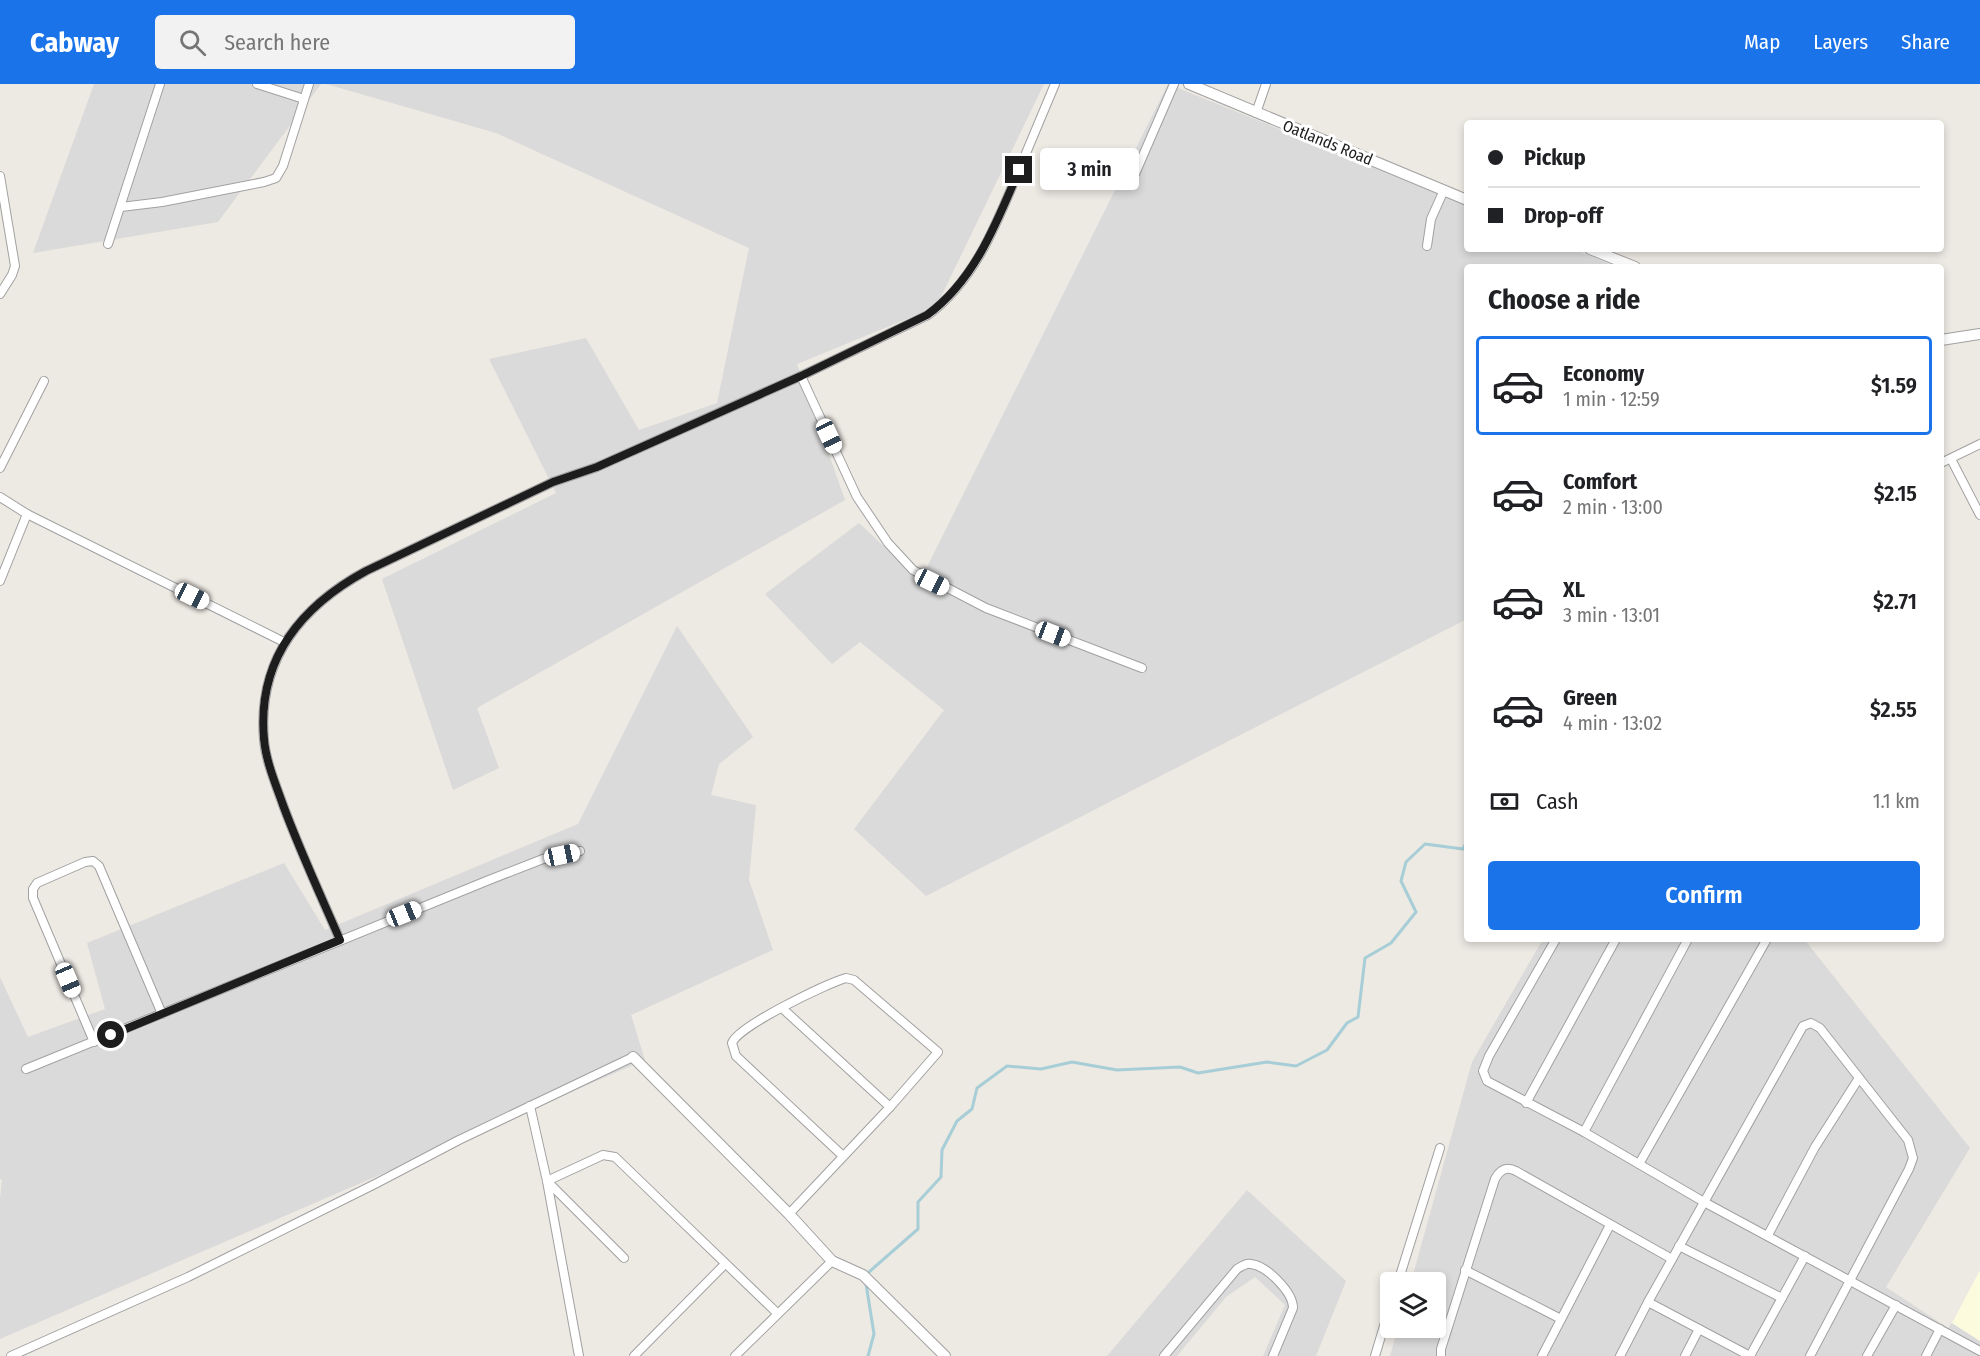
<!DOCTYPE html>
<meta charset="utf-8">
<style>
body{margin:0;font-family:"Fira Sans Condensed",sans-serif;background:#f2f2f2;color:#202124;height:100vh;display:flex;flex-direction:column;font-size:22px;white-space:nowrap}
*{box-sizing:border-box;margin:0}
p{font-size:20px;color:#757577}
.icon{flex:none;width:33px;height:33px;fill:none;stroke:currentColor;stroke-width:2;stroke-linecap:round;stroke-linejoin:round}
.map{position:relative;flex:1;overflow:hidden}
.drawer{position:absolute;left:1464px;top:180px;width:480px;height:678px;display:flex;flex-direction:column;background:#fff;border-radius:6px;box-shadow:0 3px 9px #0003}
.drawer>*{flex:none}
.top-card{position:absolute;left:1464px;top:36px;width:480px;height:132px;border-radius:6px;box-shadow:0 3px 9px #0003;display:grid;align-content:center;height:132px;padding:0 24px;background:#fff}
.buttons{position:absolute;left:1380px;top:1188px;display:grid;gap:12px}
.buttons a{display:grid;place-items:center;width:66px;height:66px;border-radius:6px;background:#fff;box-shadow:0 3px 9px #0003;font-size:30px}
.end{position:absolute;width:27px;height:27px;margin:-14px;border:8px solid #1d1d1d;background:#fff;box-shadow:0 0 0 3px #fff}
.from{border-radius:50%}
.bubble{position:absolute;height:42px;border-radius:6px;background:#fff;box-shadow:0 3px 9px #0003;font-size:20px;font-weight:600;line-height:42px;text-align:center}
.car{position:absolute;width:18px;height:36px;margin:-18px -9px;border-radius:8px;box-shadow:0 0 4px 2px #0007;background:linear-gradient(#fff 24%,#345 0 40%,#fff 0 76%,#345 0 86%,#fff 0)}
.top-card b{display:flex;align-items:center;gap:21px;height:57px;font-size:22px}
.top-card b+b{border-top:2px solid #e0e0e0}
.top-card i{width:15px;height:15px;background:#202124}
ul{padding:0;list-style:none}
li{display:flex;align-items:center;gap:18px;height:99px;margin:0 12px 9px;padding:0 12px;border:3px solid transparent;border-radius:6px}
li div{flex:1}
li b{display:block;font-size:22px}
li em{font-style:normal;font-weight:600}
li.active{border-color:#1a73e8}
li>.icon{width:54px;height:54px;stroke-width:1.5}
h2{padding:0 24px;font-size:27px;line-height:72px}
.pay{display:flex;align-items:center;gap:15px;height:66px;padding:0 24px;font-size:22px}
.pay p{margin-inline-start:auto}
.action{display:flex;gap:12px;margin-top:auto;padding:12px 24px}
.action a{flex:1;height:69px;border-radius:6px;background:#1a73e8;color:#fff;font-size:24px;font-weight:600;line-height:69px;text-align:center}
header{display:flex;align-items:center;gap:36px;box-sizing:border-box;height:84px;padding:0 30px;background:#1a73e8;color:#fff}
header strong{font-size:28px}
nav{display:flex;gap:33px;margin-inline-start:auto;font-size:21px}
.search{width:420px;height:54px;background:#f2f2f2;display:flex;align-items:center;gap:15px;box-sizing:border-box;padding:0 21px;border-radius:6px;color:#757577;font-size:22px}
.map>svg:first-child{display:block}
.residential{fill:#dbdada}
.education{fill:#fcfbde}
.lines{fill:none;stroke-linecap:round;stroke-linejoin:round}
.stream{stroke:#a7ced7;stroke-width:3}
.minor-casing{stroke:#a1a1a1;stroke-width:10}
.tertiary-casing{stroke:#a1a1a1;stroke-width:12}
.minor{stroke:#fff;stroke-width:8}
.tertiary{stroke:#fff;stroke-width:10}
.route{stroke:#1d1d1d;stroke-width:8}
.labels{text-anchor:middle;stroke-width:6;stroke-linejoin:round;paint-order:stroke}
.street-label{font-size:16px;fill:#1d1d1d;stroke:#fff}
</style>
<header>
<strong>Cabway</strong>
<div class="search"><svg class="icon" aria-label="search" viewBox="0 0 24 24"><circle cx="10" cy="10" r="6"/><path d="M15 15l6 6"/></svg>Search here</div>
<nav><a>Map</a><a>Layers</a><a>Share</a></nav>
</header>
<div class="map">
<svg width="1980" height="1272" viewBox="0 0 1980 1272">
<rect width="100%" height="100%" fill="#ede9e3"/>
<g class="residential">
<polygon points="94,0 321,0 218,138 33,169"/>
<polygon points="326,0 1044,0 936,223 797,280 845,416 477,624 499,684 453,706 382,495 556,409 489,275 586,254 639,346 717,319 749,164 496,49"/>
<polygon points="1168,0 1467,121 1467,165 1573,165 1617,183 1467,183 1467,535 926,812 854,745 944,626 860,558 832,580 765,510 859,439 908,485 927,483"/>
<polygon points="677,542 753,653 719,680 711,711 756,721 749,796 773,866 631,931 645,976 0,1255 0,1115 2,1096 0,1095 0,893 28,953 105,925 87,859 284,779 325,846 578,740"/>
<polygon points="1543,855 1804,855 1970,1064 1886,1203 1948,1244 1952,1239 1980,1257 1980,1272 1390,1272 1398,1244 1436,1244 1436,1198 1411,1198 1472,978"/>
<polygon points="1247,1106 1346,1197 1316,1272 1263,1272 1285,1221 1255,1193 1226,1213 1177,1272 1107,1272"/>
</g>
<polygon class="education" points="1980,1186 1980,1257 1952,1239"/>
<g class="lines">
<g class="stream">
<polyline points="869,1188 918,1145 918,1118 941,1093 942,1066 957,1037 972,1025 977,1004 1007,982 1041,985 1072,978 1117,986 1180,983 1198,989 1267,978 1296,982 1327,966 1347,939 1358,933 1365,874 1391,859 1416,828 1401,797 1406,778 1425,760 1463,765 1467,757"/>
<polyline points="866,1200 874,1250 868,1272"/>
</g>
<g class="minor-casing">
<g id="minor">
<polyline points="257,0 304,15"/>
<polyline points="1256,29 1266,0"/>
<polyline points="1135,90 1174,0"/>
<polyline points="0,92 15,182 12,191 0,210"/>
<polyline points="121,123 162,118 264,98 276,94 283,82 309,0"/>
<polyline points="108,160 160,0"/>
<polyline points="1427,162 1431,135 1444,106"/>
<polyline points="801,292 857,413 888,459 913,486 986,524 1142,584"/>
<polyline points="1951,375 1980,431"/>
<polyline points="1941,379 1980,360"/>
<polyline points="0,384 44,297"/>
<polyline points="0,413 27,430 284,558"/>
<polyline points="0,497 27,430"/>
<polyline points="1556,855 1489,972 1483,987 1487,997 1584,1048 1704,1118 1980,1267"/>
<path d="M 340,856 C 321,812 300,767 283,721 C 276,701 266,678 264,656 C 257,576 300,523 366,487 L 553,398 L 597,383 L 801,292 L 928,231 C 973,198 995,144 1016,93 C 1029,62 1042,31 1055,0"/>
<polyline points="782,924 890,1023"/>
<polyline points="94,958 33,814 33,805 37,799 85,778 93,777 99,782 162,930"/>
<polyline points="26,985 489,796 543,775 580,767"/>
<polyline points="1526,1019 1616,855"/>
<polyline points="530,1022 547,1097 579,1272"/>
<polyline points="1584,1048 1688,855"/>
<polyline points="1639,1080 1767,855"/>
<path d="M 789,1130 L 890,1023 L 938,968 L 854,896 L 846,894 C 826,900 738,942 732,959 L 736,972 L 843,1072"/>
<polyline points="1768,1151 1815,1063 1859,994"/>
<polyline points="1679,1162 1782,1214"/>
<polyline points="624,1174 547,1097 603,1071 615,1073 777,1229"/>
<polyline points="1465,1186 1561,1235"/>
<polyline points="1398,1198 1440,1064"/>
<polyline points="1648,1218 1750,1272"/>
<polyline points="11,1272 188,1193 375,1100 459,1056 633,973"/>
<polyline points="634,1272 725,1180"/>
<polyline points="735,1272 832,1177"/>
<path d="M 1164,1272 L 1237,1185 C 1242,1182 1246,1179 1251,1180 C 1267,1182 1293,1208 1293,1224 L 1273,1272"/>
<polyline points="1375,1272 1390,1222"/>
<path d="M 1441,1272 L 1441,1265 L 1495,1095 C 1500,1086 1506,1082 1516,1087 L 1672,1175"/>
<polyline points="1542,1272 1610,1141"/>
<polyline points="1620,1272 1648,1218 1803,942 1811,939 1820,944 1908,1056 1913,1074 1909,1085 1810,1272"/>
<polyline points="1685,1272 1699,1245"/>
<polyline points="1750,1272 1805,1172"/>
<polyline points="1867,1272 1896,1221"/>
<polyline points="1926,1272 1940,1245"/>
</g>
</g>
<g class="tertiary-casing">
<g id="tertiary">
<polyline points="1189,0 1467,116"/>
<polyline points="1590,165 1635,183"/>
<polyline points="1941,256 1980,250"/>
<polyline points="633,973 789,1130 832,1177 863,1191 945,1272"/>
</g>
</g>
<use href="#minor" class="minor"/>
<use href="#tertiary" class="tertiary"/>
</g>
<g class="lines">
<path class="route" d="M 111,951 L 340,856 C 321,812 300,767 283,721 C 276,701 266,678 264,655 C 257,576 300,523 366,487 L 553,398 L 597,383 L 801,292 L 927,231 C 975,196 997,138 1019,86"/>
</g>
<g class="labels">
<g class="street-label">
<text transform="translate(1328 58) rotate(22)" y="6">Oatlands Road</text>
</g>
</g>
</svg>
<div class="buttons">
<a><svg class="icon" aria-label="layers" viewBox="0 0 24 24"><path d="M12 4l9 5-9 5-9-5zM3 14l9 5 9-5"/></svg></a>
</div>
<i class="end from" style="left:111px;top:951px"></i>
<i class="end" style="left:1019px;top:86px"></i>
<div class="bubble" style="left:1040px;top:64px;width:99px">3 min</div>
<i class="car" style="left:829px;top:352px;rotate:155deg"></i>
<i class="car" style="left:932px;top:498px;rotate:116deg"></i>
<i class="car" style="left:192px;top:512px;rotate:116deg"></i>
<i class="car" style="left:1053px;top:550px;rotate:111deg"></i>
<i class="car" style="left:562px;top:771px;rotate:78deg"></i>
<i class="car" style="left:404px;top:830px;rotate:68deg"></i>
<i class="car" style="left:68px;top:896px;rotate:157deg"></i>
<div class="top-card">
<b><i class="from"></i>Pickup</b>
<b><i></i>Drop-off</b>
</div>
<section class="drawer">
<h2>Choose a ride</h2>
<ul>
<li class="active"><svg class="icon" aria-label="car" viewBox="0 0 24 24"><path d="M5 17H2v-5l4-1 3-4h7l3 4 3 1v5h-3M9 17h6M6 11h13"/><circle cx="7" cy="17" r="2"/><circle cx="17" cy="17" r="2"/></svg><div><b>Economy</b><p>1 min · 12:59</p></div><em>$1.59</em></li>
<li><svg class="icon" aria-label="car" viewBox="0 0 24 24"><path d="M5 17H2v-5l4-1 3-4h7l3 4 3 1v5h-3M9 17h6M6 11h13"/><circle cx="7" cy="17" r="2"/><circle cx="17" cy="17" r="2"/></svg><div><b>Comfort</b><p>2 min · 13:00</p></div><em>$2.15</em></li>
<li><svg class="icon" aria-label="car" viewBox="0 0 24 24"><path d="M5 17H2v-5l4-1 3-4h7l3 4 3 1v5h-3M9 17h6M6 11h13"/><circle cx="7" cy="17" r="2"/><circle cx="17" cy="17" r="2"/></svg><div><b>XL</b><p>3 min · 13:01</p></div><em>$2.71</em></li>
<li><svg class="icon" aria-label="car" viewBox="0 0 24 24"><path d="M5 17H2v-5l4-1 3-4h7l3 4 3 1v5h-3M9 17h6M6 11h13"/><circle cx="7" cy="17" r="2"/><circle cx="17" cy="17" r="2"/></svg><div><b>Green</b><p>4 min · 13:02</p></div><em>$2.55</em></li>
</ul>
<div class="pay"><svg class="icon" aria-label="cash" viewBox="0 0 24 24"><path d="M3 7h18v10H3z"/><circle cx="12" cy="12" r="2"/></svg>Cash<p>1.1 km</p></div>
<div class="action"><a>Confirm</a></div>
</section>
</div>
